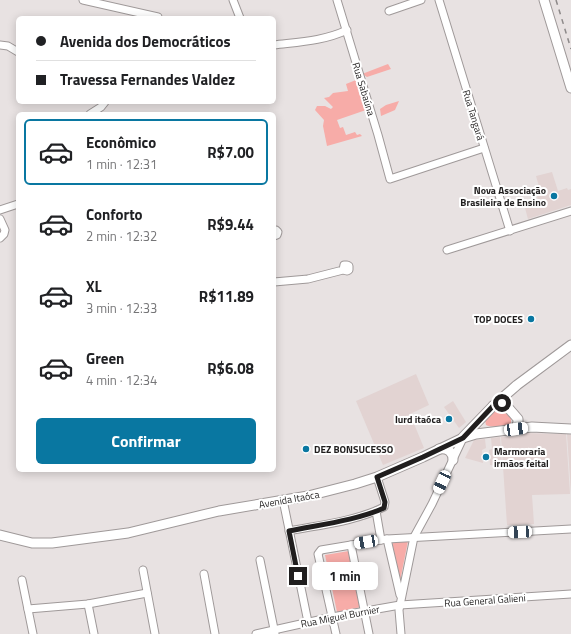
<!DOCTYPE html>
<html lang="pt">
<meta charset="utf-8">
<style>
body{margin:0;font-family:"Titillium Web",sans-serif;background:#f2f2f2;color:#202124;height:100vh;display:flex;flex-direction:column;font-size:15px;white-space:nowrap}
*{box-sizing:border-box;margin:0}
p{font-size:13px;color:#757577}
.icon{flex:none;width:22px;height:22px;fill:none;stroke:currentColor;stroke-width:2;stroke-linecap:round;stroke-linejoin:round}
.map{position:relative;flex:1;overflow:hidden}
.side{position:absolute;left:16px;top:112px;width:260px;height:360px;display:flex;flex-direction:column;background:#fff;border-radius:6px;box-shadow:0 2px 10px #0003}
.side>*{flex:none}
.banner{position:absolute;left:16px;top:16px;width:260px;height:88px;border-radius:6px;box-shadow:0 2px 10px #0003;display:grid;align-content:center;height:88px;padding:0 20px;background:#fff}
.end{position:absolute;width:18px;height:18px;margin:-9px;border:5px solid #201e1e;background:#fff;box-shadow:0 0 0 2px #fff}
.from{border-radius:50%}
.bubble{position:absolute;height:28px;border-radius:6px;background:#fff;box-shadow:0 2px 10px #0003;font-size:13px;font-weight:700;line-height:28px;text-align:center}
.car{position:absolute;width:12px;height:24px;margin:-12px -6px;border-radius:5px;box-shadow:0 0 3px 1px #0007;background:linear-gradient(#fff 24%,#345 0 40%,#fff 0 76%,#345 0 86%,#fff 0)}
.banner b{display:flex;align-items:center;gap:14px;height:38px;font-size:15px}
.banner b+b{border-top:1px solid #e0e0e0}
.banner i{width:10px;height:10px;background:#202124}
ul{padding:7px 0 0;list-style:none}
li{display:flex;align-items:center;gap:12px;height:66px;margin:0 8px 6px;padding:0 12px;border:2px solid transparent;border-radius:6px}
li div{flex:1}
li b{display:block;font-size:15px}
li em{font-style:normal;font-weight:700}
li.on{border-color:#0977a1}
li>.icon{width:36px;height:36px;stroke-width:1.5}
.button{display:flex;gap:8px;margin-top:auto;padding:8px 20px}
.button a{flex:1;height:46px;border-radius:6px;background:#0977a1;color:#fff;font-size:16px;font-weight:700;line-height:46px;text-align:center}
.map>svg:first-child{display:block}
.built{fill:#e2d3d2}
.green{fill:#f7aca8}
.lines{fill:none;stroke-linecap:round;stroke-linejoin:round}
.minor-casing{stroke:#9f9999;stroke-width:9}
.major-casing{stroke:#9f9999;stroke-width:11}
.minor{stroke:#fff;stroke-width:7}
.major{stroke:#fff;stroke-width:9}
.rail{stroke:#8d8989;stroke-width:1.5;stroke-dasharray:5 5;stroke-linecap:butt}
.route{stroke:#201e1e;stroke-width:5}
.poi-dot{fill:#0977a1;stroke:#fff;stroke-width:1.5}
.labels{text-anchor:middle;stroke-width:4;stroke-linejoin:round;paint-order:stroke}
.street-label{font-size:10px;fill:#201e1e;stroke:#fff}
.poi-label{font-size:10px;font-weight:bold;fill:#201e1e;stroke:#fff;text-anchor:end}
</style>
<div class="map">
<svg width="571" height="634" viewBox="0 0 571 634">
<rect width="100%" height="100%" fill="#e8e2e2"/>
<g class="built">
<polygon points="552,172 558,191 567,188 568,190 571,189 571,205 528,219 524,204 538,200 536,192 540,190 536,176"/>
<polygon points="416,374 429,405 410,414 424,448 383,465 356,401"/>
<polygon points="453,401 466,422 459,428 444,407"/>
<polygon points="522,433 566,434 570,494 532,495 534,524 507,525 501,437 521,436"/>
<polygon points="567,434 571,435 571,494"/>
<polygon points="500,437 502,467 490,465 489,450 492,449 491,438"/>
<polygon points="485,439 486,448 482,450 483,463 465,458 474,440"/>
</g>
<g class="green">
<polygon points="388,64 391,69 367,77 362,74"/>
<polygon points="356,80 366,110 337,120 340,128 343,127 346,135 355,132 357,135 360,134 362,136 327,146 323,126 324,120 315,110 317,106 325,106 331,109 333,107 324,98 329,97 333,93 348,91 346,84"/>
<polygon points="399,101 395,110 381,116 380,109 386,105"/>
<path d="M 502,407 L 511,417 L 511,423 C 505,426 492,428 486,425 L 485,420 L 498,408 Z"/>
<polygon points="392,541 408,541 400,581 399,581"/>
<polygon points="349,551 361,607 337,612 325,555"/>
</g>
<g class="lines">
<g class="minor-casing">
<g id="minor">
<polyline points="83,0 158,17"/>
<polyline points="233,0 240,18"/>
<polyline points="337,0 378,135 390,179 484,148"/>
<polyline points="439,0 510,231"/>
<polyline points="389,11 421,0"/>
<polyline points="0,45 8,46 18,52"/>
<path d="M 274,45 C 298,42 324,41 347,30"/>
<polyline points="90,114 101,107 105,102"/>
<polyline points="0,210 18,204"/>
<polyline points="0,219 5,230 4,234 0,238"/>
<polyline points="274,230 276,230 278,232 277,235 274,236"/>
<polyline points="447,250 571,211"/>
<polyline points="274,282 308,279 343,270 347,271 349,270 349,266 347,265 344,265 343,270"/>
<polyline points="283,500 308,622"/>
<polyline points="376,511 381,540"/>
<path d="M 289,531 C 319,525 357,521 384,507 L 385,502 L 377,477"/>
<polyline points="387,539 400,595"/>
<polyline points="351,545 369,634"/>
<polyline points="260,560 275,634"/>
<polyline points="143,570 155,634"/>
<polyline points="204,574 215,634"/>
<polyline points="22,580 33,634"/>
<polyline points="88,604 94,634"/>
<polyline points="28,609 88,604 147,593"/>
<polyline points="256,634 332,617 400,605 571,594"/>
<polyline points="336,634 318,554 321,550 387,539 571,529"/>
<polyline points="401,634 399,610 414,537 432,504 463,438"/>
</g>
</g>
<g class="major-casing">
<g id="major">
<polyline points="544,0 571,88"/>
<polyline points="493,406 500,403 505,404 518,419 518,422 516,429"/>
<polyline points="463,437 493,406 517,385 571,345"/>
<path d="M 439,449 C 447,448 453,451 453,460"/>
<polyline points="0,535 32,543 52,543 128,533 219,511 308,496 355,484 377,477 423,457 463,438 476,434 532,427 571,429"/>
</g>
</g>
<use href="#minor" class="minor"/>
<use href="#major" class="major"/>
<polyline class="rail" points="556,0 571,49"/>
</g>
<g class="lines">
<path class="route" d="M 298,576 L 289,531 C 318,525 358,520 384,508 L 385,502 L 377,477 L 423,457 L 463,438 L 493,406 L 502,403"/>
</g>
<g class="poi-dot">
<circle cx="554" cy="196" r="4"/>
<circle cx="531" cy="319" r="4"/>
<circle cx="449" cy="419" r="4"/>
<circle cx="306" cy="449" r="4"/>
<circle cx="486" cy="457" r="4"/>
</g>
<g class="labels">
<g class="street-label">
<text transform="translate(364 89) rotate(73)" y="4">Rua Sabaúna</text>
<text transform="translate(474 115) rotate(73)" y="4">Rua Tangará</text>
<text transform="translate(289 499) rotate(-10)" y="4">Avenida Itaóca</text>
<text transform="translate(485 600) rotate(-4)" y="4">Rua General Galieni</text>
<text transform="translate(340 616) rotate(-11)" y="4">Rua Miguel Burnier</text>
</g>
<g class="poi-label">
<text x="546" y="194">Nova Associação<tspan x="546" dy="12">Brasileira de Ensino</tspan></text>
<text x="523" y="323">TOP DOCES</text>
<text x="441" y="423">Iurd itaóca</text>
<text x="314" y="453" text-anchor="start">DEZ BONSUCESSO</text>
<text x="494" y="455" text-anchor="start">Marmoraria<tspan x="494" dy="12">irmãos feital</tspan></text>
</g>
</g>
</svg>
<i class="end from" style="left:502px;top:403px"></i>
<i class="end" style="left:298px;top:576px"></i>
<div class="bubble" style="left:312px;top:562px;width:66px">1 min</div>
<i class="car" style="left:516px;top:429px;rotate:82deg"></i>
<i class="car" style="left:442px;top:482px;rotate:205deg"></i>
<i class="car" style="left:520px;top:532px;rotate:267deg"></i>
<i class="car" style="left:366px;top:542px;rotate:260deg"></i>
<div class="banner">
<b><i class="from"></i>Avenida dos Democráticos</b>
<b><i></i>Travessa Fernandes Valdez</b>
</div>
<section class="side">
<ul>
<li class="on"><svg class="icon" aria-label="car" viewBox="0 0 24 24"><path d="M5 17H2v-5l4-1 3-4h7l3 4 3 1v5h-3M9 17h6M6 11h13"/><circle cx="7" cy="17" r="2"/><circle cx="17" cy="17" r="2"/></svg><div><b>Econômico</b><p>1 min · 12:31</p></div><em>R$7.00</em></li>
<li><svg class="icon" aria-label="car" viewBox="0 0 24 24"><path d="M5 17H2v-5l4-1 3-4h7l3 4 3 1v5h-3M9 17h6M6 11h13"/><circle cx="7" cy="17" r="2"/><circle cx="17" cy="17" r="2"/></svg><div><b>Conforto</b><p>2 min · 12:32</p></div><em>R$9.44</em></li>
<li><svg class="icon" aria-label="car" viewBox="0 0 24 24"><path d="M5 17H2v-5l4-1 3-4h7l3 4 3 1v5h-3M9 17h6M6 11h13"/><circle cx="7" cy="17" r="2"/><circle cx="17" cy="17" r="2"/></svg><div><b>XL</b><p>3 min · 12:33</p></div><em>R$11.89</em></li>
<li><svg class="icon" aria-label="car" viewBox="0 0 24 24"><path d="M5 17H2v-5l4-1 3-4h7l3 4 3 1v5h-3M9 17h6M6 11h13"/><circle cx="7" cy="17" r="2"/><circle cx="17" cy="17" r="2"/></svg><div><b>Green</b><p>4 min · 12:34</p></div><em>R$6.08</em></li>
</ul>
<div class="button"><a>Confirmar</a></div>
</section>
</div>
